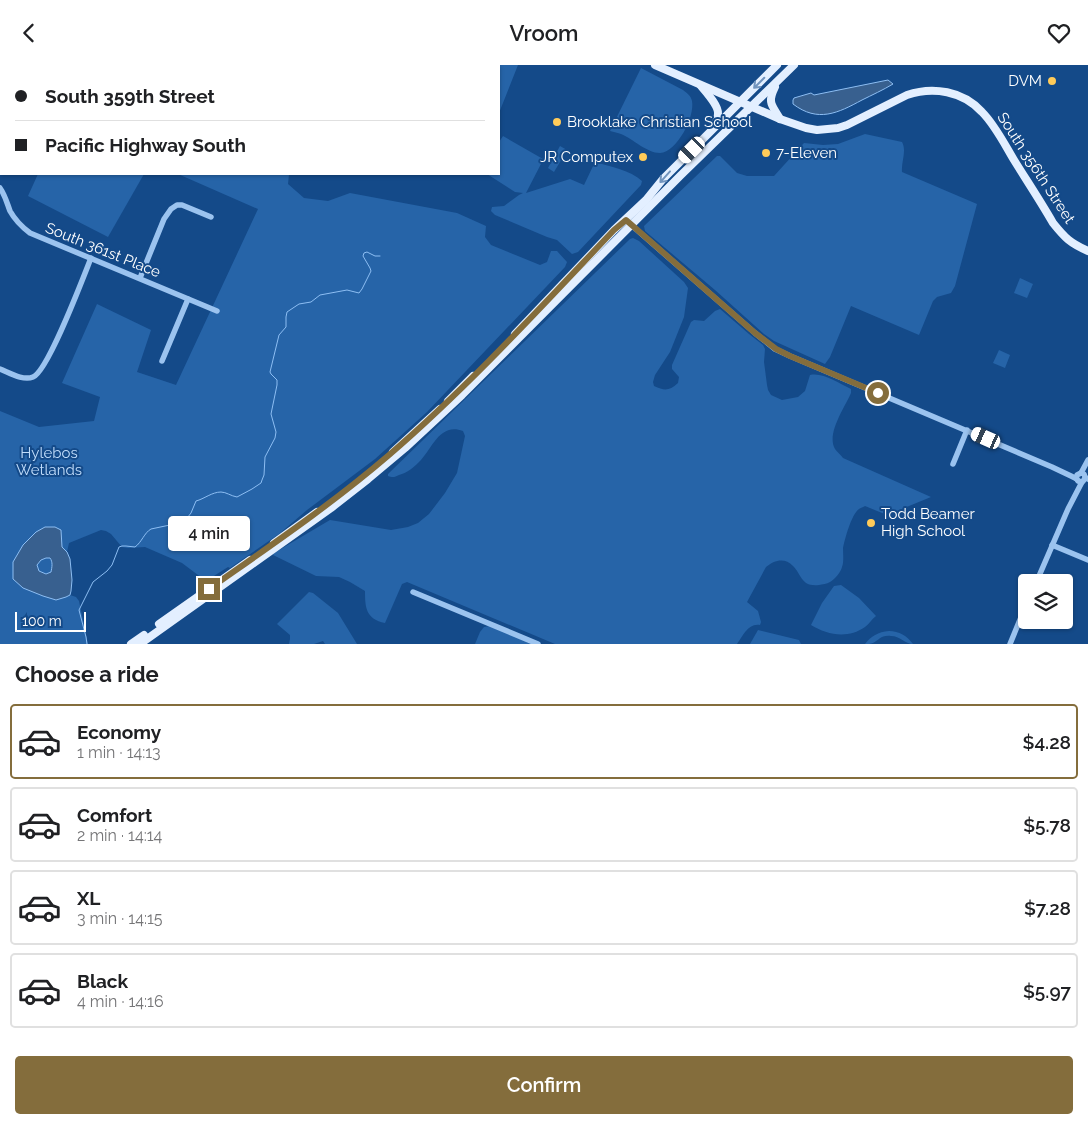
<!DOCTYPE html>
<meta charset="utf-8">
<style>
body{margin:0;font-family:Raleway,sans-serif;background:#f2f2f2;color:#202124;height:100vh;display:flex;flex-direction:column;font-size:19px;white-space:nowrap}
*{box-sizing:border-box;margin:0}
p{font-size:16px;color:#757577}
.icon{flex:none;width:28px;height:28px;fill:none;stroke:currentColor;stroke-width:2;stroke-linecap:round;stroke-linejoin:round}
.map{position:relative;height:579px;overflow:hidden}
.details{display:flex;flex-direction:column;background:#fff;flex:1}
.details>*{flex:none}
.banner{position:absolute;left:0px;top:0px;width:500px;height:110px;box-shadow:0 1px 4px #0004;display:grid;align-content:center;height:110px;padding:0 15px;background:#fff}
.buttons{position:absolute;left:1018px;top:509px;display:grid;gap:10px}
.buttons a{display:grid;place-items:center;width:55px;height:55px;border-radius:5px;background:#fff;box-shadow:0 1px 4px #0004;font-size:25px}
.scale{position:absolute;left:15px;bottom:12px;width:71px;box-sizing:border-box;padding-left:5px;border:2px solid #fff;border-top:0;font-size:14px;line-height:18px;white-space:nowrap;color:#fff;-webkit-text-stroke:4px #144a89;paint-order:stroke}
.end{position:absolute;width:22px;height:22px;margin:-11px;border:6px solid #846d3c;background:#fff;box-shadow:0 0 0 2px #fff}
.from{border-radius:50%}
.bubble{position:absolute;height:35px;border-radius:5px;background:#fff;box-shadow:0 1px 4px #0004;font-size:16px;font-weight:600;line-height:35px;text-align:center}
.car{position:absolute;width:15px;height:30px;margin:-15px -8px;border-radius:6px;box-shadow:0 0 4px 1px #0007;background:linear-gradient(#fff 24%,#345 0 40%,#fff 0 76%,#345 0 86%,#fff 0)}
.banner b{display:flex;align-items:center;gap:18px;height:48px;font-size:19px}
.banner b+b{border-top:1px solid #e0e0e0}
.banner i{width:12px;height:12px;background:#202124}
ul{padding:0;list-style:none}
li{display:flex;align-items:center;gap:15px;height:75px;margin:0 10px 8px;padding:0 5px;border:2px solid #e0e0e0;border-radius:5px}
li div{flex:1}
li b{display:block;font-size:19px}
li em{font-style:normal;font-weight:600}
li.active{border-color:#846d3c}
li>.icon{width:45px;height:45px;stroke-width:1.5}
h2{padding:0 15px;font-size:22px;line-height:60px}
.action{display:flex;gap:10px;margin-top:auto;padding:10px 15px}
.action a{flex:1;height:58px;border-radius:5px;background:#846d3c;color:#fff;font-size:20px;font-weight:600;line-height:58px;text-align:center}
header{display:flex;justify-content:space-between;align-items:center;height:65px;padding:0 15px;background:#fff;font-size:22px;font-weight:600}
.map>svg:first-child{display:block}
.green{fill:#2664a8}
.water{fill:#38608f;stroke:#8dbef3;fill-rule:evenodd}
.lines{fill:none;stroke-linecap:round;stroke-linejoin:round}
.stream{stroke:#8dbef3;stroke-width:1}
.minor{stroke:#9bc3ef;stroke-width:5.5}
.major{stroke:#e3efff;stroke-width:8}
.oneway{stroke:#7194be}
.route{stroke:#846d3c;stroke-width:6}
.poi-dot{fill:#ffcb59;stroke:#144a89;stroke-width:2}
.labels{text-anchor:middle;stroke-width:4;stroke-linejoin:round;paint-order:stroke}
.poi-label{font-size:15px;fill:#fff;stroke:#144a89;text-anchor:start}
.street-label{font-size:15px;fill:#fff;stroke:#144a89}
.park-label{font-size:15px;fill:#c1ddfb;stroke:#144a89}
</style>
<header><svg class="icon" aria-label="back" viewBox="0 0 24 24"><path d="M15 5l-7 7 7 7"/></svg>Vroom<svg class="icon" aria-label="heart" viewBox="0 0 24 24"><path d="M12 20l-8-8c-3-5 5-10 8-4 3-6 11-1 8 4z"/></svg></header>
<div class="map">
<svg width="1088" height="579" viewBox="0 0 1088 579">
<rect width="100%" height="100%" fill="#144a89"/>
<g class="green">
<polygon points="47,0 518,0 499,48 499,1 46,1"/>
<path d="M 641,3 L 683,25 C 687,28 691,31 692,36 C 695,52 677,87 660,88 C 647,88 633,74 621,69 C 618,68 614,67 610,66 Z"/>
<path d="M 865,69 L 902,77 C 907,86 901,97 902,107 L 977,139 L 955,221 L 951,228 L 937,232 L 933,236 L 919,270 L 851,241 L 830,292 L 825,299 L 774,276 L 764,269 L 715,225 L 645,166 L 644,161 L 717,91 L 720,91 L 737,108 L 747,111 L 774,111 L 804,78 L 823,80 L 838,79 Z"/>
<path d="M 503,71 L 543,94 L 543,95 L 526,128 L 570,114 L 584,120 L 595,97 C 611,102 630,105 642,116 L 641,120 L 578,187 L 572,189 L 557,175 L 547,172 L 495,150 L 491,146 L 492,142 L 504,141 L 519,130 L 523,128 L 515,127 L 487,109 L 499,109 L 499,77 Z"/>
<polygon points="560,81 567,85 554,107 548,103"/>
<polygon points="38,109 144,109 108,172 28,131"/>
<polygon points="178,109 289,109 288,119 304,133 328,136 350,128 457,148 486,161 485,172 491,180 540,200 547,197 551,186 557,186 567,197 565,202 427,347 375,394 307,445 279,469 230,503 228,502 206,516 182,498 145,482 128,483 122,482 111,469 106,466 101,465 69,478 67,487 62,482 61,476 13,497 66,532 70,530 76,532 79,536 88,579 0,579 0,346 39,362 94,356 100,332 62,318 97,239 151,265 137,307 176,320 258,144"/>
<path d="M 633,173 L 639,176 L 684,217 L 688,223 L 684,252 L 670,287 L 655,310 L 653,317 L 654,321 C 665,326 669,326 678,318 L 679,312 L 672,304 L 672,300 L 691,257 L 694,255 L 704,256 L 715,246 L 720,244 L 749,269 L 763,280 L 765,284 L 764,297 L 767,320 L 768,325 L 771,330 L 782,335 L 798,332 L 805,326 L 810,310 C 823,307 838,318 851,324 L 851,328 C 845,342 826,369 835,384 C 837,387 841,390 843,393 L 931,432 L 887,450 L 865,441 C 865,441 859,444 859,444 C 851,450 845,474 843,483 C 843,489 844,497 842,502 C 841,507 834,515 830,517 C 827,519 822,519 819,520 C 801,522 802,510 793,501 C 785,492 774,495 766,502 L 747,537 L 758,546 L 761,557 L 760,560 C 748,558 743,571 737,579 L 555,579 L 407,517 L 402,519 L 385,558 C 366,554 365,543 365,526 L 350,517 L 339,512 L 316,511 L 273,490 L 274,488 L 330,455 L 391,465 L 408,462 L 418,458 L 429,449 L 445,428 L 457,408 L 465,371 L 463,366 C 439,357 432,385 419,397 C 413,403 407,408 399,410 C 395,412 393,413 388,411 L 388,409 L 630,174 Z"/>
<polygon points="1020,213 1033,219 1027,233 1014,228"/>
<polygon points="999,285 1010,290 1005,303 993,298"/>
<path d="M 46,493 L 50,493 C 53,497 52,502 51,507 L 46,509 L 39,506 L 37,500 L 41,495 Z"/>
<path d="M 841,520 L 859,533 L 876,551 C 872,554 869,559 865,562 C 848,574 827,570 811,560 L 822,538 L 834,521 Z"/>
<polygon points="309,527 313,528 338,548 357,579 325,579 323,576 314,579 289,579 290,574 290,570 277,559"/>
<polygon points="490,561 533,579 475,579 480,567 484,562"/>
<polygon points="758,565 799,575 801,579 750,579"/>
<path d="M 889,566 C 899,566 907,571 913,579 C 905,579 900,571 891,571 C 880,570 880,575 873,578 C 871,579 867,579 865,579 C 871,571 878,567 889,566 Z"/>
</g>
<g class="water">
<path d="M 888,15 L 893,19 C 883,25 872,30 862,35 C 838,48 818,58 793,39 L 793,35 L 794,33 L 811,28 L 814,30 Z"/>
<path d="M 45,462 L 55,462 L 61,465 L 62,482 L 67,487 L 70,494 L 72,515 L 71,526 L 70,530 L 66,532 L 56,535 L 43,531 L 23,523 L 13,514 L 13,497 L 23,480 L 36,467 ZM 46,493 L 50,493 C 53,497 52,502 51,507 L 46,509 L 39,506 L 37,500 L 41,495 Z"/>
</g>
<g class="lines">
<path class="stream" d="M 87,579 L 86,572 L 79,545 L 93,517 L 107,506 L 112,500 L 119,482 L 122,481 L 126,481 L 135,482 C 142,477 144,468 151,464 L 184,457 L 191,448 L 196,436 C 204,434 212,427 221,427 C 226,427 231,431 237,432 L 252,424 L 261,418 L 262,415 L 264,410 L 265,392 L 275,373 L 276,367 L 271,349 L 277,320 L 277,315 L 271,309 L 270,307 L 279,270 L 286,262 L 286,252 L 287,247 L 299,239 L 311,237 L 320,230 L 347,225 L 359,228 L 362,224 L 371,206 L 370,203 L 363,191 L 364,188 L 367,187 L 375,191 L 380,191"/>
<g class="minor">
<polyline points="21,1 21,0"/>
<polyline points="0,34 1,33"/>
<polyline points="0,41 1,42"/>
<polyline points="0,49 1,46"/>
<path d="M 0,123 C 5,130 7,138 10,146 C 15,155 22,162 30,168 L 217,246"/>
<polyline points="629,158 755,268 775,284 790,291 1052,402 1071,411 1077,414"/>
<polyline points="140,213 164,154 171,144 177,140 182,140 211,152"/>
<polyline points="162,296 188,234"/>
<path d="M 0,304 C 10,308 23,316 33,312 C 48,306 83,213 91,193"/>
<polyline points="953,399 967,365"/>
<polyline points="1081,408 1088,395"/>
<polyline points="1085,412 1084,415 1082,417 1078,416 1076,413 1077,410 1081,408 1084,409 1085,412 1088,414"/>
<polyline points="1052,480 1088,495"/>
<polyline points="1036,518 1068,444 1082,417"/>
<polyline points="413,527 538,579"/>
<polyline points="1010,579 1026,540"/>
</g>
<g class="major">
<path d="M 655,0 L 780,54 L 806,63 L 817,65 L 838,63 L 847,60 L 907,30 C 933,21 963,26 982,47 C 995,60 1005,80 1014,95 C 1027,116 1041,137 1053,158 C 1065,173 1070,178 1088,186"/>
<path d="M 701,21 C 706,27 719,41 718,49 C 718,53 716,57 714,61"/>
<path d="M 775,22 C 767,38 772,40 780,54"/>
<polyline points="515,269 614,165 646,135 663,114 777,0"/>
<polyline points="448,336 473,311"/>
<polyline points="393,387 440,344"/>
<polyline points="274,478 317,447"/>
<polyline points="159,559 250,495"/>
<polyline points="131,579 144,570"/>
<polyline points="140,579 331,443 368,414 405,383 462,330 681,110 794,0"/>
</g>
</g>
<defs><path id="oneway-shaft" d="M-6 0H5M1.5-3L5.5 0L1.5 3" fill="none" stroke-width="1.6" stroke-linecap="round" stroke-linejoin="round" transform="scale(1.25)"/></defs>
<g class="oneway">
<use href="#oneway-shaft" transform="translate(759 18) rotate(135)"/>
<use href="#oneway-shaft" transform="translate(665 112) rotate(132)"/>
</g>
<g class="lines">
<path class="route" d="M 209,524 C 270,481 332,439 389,390 C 469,321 541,242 614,165 L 626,155 L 755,268 L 776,284 L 790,291 L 878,328"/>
</g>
<g class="poi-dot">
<circle cx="1052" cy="16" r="5"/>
<circle cx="557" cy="57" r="5"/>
<circle cx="766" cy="88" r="5"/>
<circle cx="643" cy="92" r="5"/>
<circle cx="871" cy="458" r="5"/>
</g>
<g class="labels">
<g class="poi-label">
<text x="1042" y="21" text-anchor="end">DVM</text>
<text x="567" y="62">Brooklake Christian School</text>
<text x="776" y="93">7-Eleven</text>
<text x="633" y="97" text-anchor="end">JR Computex</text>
<text x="881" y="454">Todd Beamer<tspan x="881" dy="17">High School</tspan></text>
</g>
<g class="street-label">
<text transform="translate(1036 103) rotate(57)" y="5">South 356th Street</text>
<text transform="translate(103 185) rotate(22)" y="5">South 361st Place</text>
</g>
<g class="park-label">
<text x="49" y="393">Hylebos<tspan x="49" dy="17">Wetlands</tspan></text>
</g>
</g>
</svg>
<div class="buttons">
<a><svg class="icon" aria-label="layers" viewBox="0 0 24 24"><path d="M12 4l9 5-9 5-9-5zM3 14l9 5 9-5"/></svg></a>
</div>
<div class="scale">100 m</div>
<i class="end from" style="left:878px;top:328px"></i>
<i class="end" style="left:209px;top:524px"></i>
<div class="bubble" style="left:168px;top:451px;width:82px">4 min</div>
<i class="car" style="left:692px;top:85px;rotate:225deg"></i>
<i class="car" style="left:986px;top:373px;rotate:294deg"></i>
<div class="banner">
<b><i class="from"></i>South 359th Street</b>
<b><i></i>Pacific Highway South</b>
</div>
</div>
<section class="details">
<h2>Choose a ride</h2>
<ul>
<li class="active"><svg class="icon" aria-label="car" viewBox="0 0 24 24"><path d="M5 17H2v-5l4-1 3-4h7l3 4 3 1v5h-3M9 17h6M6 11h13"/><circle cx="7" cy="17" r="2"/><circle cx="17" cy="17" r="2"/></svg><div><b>Economy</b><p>1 min · 14:13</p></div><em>$4.28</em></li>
<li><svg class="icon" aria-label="car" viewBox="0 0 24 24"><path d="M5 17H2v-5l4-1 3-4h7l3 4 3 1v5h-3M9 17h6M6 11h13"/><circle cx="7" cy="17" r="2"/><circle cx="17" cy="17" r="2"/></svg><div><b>Comfort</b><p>2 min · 14:14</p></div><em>$5.78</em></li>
<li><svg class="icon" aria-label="car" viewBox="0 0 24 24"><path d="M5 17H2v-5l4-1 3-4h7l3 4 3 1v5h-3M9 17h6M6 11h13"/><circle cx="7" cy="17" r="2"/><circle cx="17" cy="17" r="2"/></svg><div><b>XL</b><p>3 min · 14:15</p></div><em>$7.28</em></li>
<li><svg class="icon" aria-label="car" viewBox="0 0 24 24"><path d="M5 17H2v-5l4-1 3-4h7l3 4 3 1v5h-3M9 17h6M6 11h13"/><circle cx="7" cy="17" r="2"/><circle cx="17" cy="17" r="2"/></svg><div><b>Black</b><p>4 min · 14:16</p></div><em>$5.97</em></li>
</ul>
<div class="action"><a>Confirm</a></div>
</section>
